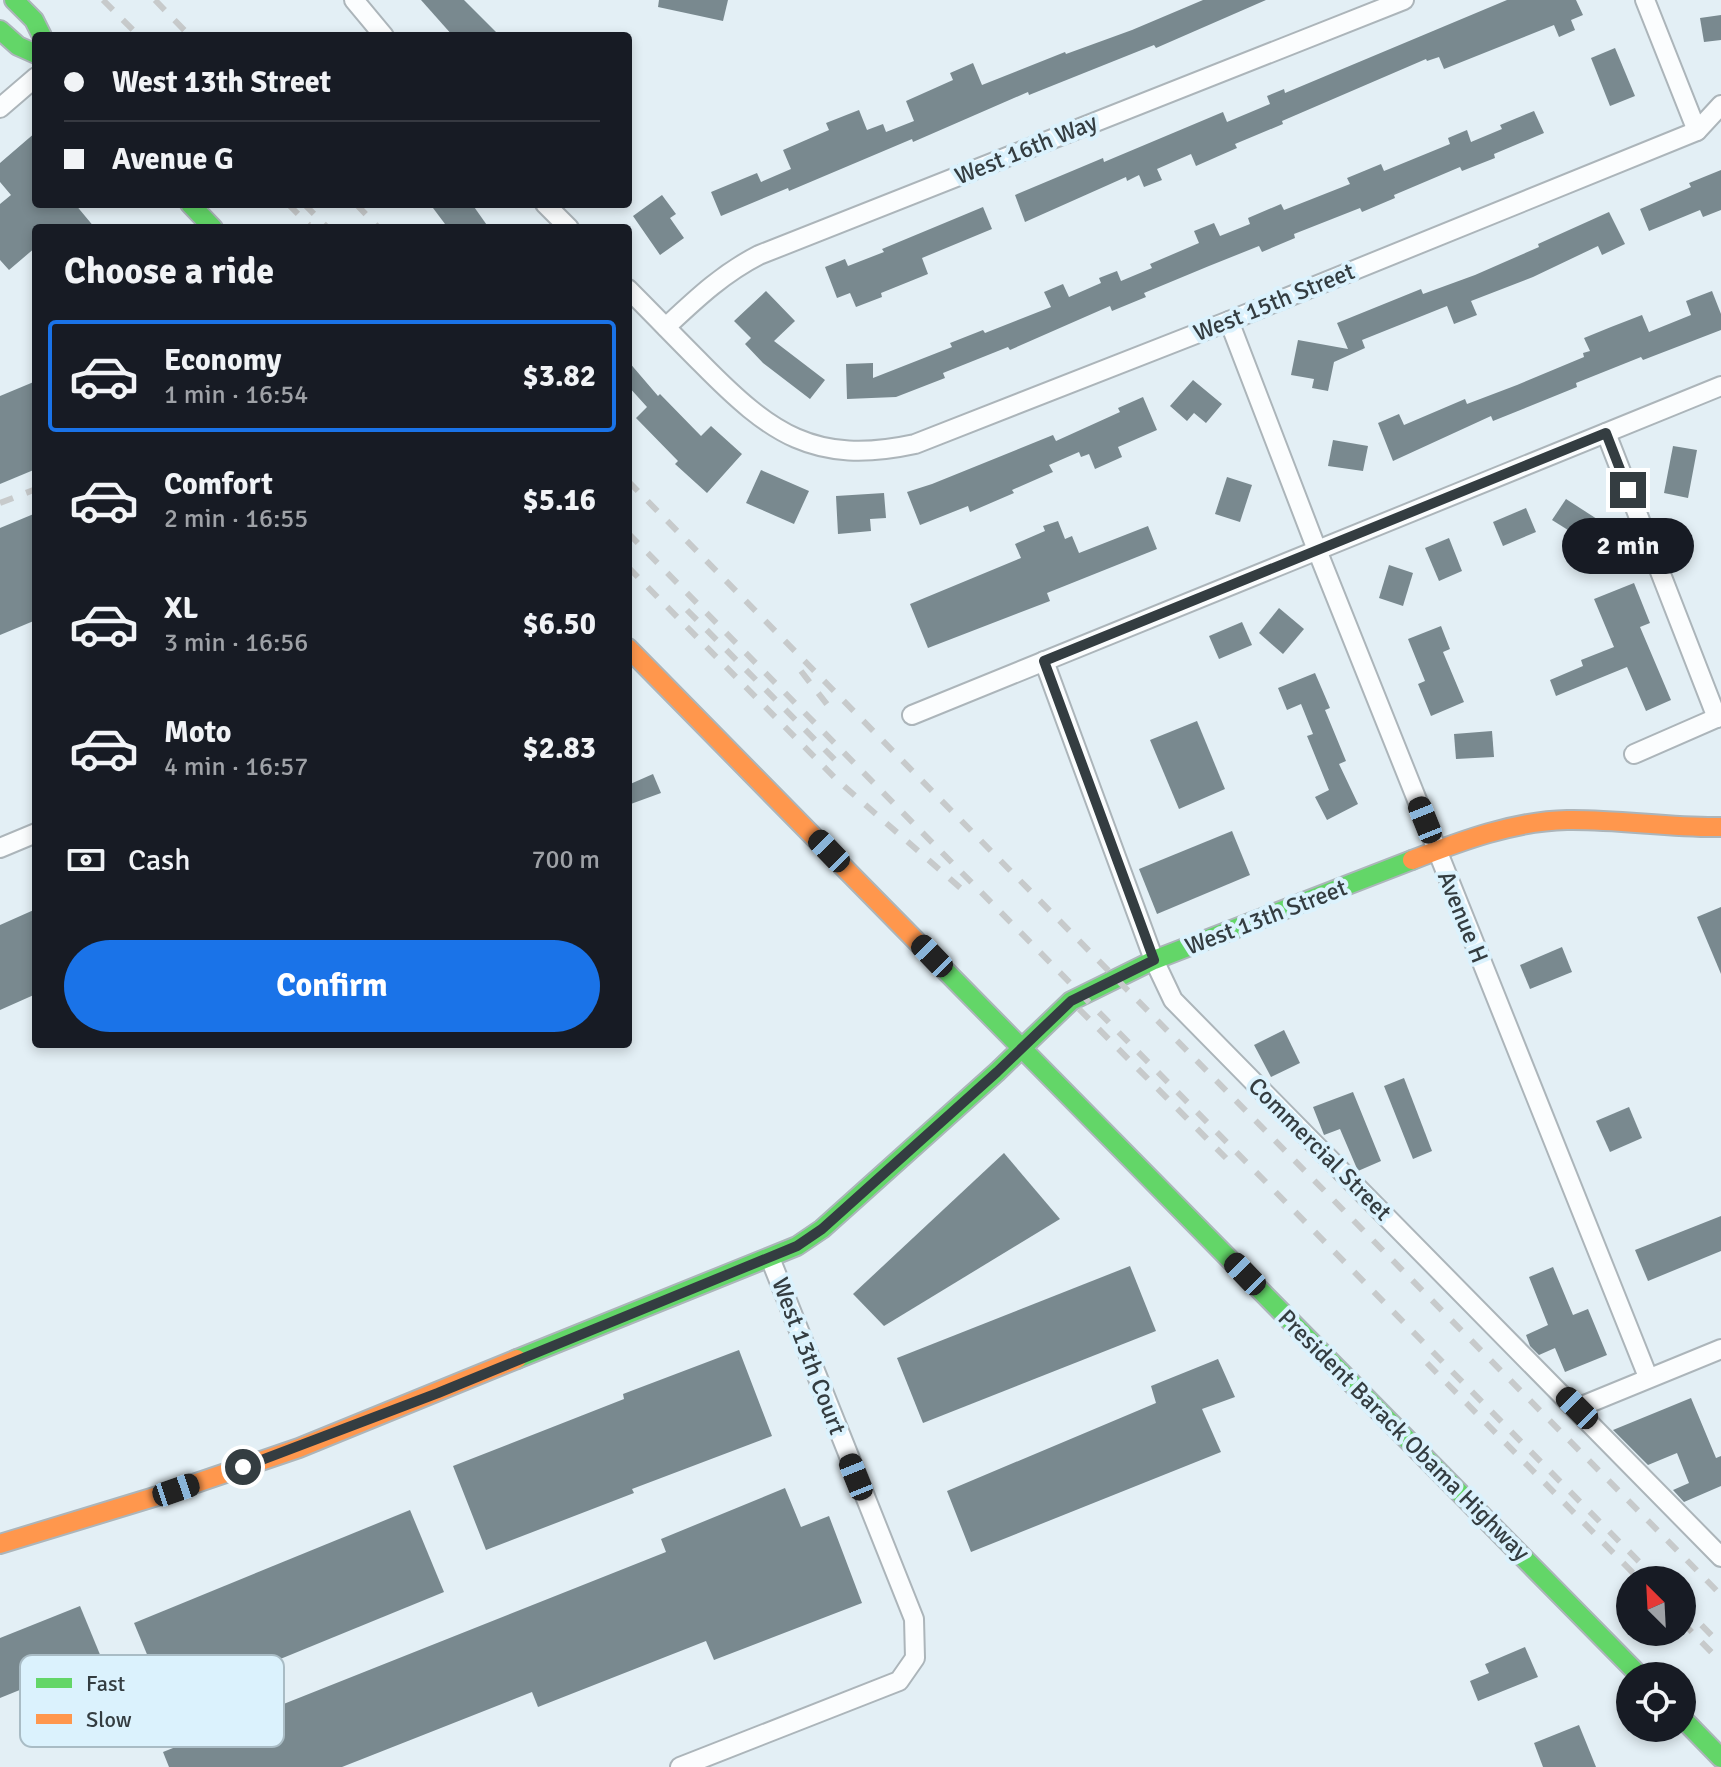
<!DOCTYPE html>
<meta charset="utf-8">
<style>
body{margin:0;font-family:Signika,sans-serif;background:#20242c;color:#f1f3f6;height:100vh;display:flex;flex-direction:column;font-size:30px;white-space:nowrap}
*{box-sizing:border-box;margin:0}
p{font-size:26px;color:#9ea1a6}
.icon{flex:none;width:44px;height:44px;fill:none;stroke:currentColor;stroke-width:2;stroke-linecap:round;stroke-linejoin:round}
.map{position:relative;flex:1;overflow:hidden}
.side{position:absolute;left:32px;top:224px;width:600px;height:824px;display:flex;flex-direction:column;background:#171b24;border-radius:8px;box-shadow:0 4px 12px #0003}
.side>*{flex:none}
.guide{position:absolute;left:32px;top:32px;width:600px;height:176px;border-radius:8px;box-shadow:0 4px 12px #0003;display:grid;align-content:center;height:176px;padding:0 32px;background:#171b24}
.needle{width:52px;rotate:336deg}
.fabs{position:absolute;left:1616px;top:1566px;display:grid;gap:16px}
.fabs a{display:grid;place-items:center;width:80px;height:80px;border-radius:50%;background:#171b24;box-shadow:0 4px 12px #0003;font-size:40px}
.end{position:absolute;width:36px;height:36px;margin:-18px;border:10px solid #343d41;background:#fff;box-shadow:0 0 0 4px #fff}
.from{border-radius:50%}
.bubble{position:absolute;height:56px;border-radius:28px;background:#171b24;box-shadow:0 4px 12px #0003;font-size:26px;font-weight:800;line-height:56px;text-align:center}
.car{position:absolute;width:24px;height:48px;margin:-24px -12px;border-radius:10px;box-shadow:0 0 6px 2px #0007;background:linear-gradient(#222 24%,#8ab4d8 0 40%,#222 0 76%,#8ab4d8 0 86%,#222 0)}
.guide b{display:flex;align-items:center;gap:28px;height:76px;font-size:30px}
.guide b+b{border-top:2px solid #363941}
.guide i{width:20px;height:20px;background:#f1f3f6}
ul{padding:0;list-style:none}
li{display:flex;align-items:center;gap:24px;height:112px;margin:0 16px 12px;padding:0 16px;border:4px solid transparent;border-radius:8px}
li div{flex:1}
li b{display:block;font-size:30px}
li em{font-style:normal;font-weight:800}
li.on{border-color:#1a73e8}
li>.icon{width:72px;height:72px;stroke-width:1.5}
h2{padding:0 32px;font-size:36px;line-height:96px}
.pay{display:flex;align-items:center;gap:20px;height:88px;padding:0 32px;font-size:30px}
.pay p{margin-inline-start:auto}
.action{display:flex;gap:16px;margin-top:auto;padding:16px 32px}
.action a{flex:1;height:92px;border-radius:48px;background:#1a73e8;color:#fff;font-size:32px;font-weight:800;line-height:92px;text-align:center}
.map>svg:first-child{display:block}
.building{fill:#79898f}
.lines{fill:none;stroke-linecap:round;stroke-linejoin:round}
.street-casing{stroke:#acb5ba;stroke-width:22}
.fast-casing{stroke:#acb5ba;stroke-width:22}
.slow-casing{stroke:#acb5ba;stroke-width:22}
.street{stroke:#fbfdfe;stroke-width:18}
.fast{stroke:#63d668;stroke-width:18}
.slow{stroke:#ff974d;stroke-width:18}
.rail{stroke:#c7cacb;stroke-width:6;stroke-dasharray:14 14;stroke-linecap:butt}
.route{stroke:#343d41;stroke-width:10}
.labels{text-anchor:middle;stroke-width:8;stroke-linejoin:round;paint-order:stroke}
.street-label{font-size:24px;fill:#343d41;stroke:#dbf2fd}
.key{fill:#dbf2fd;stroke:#a9bcc5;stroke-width:2}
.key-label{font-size:22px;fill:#343d41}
</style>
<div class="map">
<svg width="1721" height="1767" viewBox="0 0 1721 1767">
<rect width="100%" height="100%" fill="#e3eff5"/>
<g class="building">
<polygon points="421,0 464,0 500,36 453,36"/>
<polygon points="659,0 728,0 723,21 658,7"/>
<polygon points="1203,0 1266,0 1156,48 1154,45 1029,95 1028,92 913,142 912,139 789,191 788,188 721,216 711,192 757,173 761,182 791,169 783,150 829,130 826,123 859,110 867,130 883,124 886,132 914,121 906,101 953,80 950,73 973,63 982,85 1065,52 1066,54 1132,30"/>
<polygon points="1507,0 1576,0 1583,15 1571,20 1575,30 1559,37 1554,25 1444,69 1439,57 1427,61 1426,59 1282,121 1283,124 1235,144 1237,148 1196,166 1191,154 1157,169 1162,180 1144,187 1139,175 1127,181 1126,177 1025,222 1015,195 1103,158 1104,162 1223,112 1227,122 1270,104 1267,96 1284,89 1285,93"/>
<polygon points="1721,15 1721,40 1704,42 1700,18"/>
<polygon points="1615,48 1635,96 1610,106 1591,58"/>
<polygon points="1534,111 1544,133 1494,154 1495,158 1462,171 1460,167 1394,195 1395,198 1362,212 1360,208 1294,234 1295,238 1262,252 1259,246 1209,266 1144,293 1146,297 1112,311 1110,306 1010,350 1008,347 943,373 945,378 896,397 847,399 846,364 873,363 873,378 952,347 950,343 983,330 985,333 1051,307 1044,292 1063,284 1069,297 1101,283 1099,278 1117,271 1121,281 1152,268 1150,264 1199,243 1194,231 1214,223 1220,236 1250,224 1248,218 1281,204 1284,210 1350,184 1347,178 1381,164 1384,171 1450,144 1448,138 1467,130 1471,142 1502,129 1500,125"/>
<polygon points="36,132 36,204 75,204 95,228 36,228 36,247 9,270 0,260 0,204 11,195 0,182 0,163"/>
<polygon points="1721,170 1721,210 1703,217 1700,210 1649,231 1640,209 1691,187 1689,183"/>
<polygon points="662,195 676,214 670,218 684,238 660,255 633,216"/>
<polygon points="430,204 472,204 489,228 448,228"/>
<polygon points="983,207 992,229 922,258 928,274 881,293 882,297 856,307 850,293 837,298 825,267 845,259 848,266 884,252 882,249"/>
<polygon points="1609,212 1625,244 1602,255 1598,246 1533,277 1471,301 1477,315 1454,324 1447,306 1362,340 1365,348 1334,362 1328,391 1312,388 1314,379 1291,375 1298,340 1348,349 1337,323 1421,289 1423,294 1475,275 1539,247 1538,244"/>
<polygon points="766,291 795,321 774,341 825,380 810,399 763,363 745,344 751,338 734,321"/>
<polygon points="1712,291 1721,314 1721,330 1643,360 1641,357 1576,383 1577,387 1493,421 1491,416 1393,461 1378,423 1399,414 1404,425 1465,399 1467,404 1517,385 1584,357 1583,353 1590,351 1584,338 1611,327 1642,315 1649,332 1691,315 1686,301"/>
<polygon points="628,361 658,396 660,394 701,436 711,426 742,454 707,493 675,464 678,461 636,418 647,407 628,386"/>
<polygon points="1193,380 1222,404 1206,423 1194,413 1187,421 1170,406"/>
<polygon points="36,381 36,469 0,484 0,396"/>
<polygon points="1143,397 1157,430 1118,447 1122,457 1095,469 1089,454 1081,457 1079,452 1049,465 1053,472 1012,490 1014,493 970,512 968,506 920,525 907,492 932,484 1053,435 1056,441 1120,412 1118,408"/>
<polygon points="1333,440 1368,446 1363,471 1328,466"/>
<polygon points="1673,446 1697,450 1688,498 1664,493"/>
<polygon points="761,470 809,491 794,524 746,503"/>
<polygon points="1227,477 1252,485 1240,522 1215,514"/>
<polygon points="884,493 886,518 870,519 871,531 838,534 836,496"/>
<polygon points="1566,499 1597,519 1584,540 1552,520"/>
<polygon points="1526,508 1536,532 1503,546 1493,522"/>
<polygon points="36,513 36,620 0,635 0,528"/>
<polygon points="1058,521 1065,539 1072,536 1079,553 1148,526 1157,549 1047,593 1050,601 928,648 910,604 1021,558 1015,544 1045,531 1043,526"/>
<polygon points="1449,538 1462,571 1439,581 1425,548"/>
<polygon points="1389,565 1413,573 1403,606 1379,598"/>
<polygon points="1634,583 1650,623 1640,627 1671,700 1646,711 1627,667 1556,696 1550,680 1583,666 1581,660 1614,647 1594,599"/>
<polygon points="1279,608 1304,629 1283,654 1259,633"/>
<polygon points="1242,622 1252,645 1219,659 1209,636"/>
<polygon points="1441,626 1450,649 1443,652 1464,702 1431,716 1418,684 1425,681 1408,639"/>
<polygon points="1315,673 1330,708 1325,710 1346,761 1339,764 1358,804 1327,820 1315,797 1329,790 1307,736 1313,734 1301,704 1287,710 1278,688"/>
<polygon points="1197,721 1225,789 1179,809 1150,740"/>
<polygon points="1492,731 1494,757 1456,759 1454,734"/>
<polygon points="653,774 661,793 628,805 628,785"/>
<polygon points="1232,831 1250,875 1157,914 1139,869"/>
<polygon points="1721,907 1721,974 1697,917"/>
<polygon points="36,909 36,994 0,1010 0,925"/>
<polygon points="1562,947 1572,972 1530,989 1520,965"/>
<polygon points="1284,1030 1300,1063 1271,1077 1254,1045"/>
<polygon points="1404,1078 1432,1151 1413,1159 1384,1086"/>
<polygon points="1353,1092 1381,1161 1358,1171 1340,1129 1324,1135 1313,1107"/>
<polygon points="1629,1107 1642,1138 1610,1152 1596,1121"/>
<polygon points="1004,1153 1060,1219 884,1326 853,1294"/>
<polygon points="1721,1216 1721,1251 1648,1281 1635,1250"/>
<polygon points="1130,1266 1156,1331 923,1423 897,1358"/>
<polygon points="1553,1267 1573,1315 1588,1309 1607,1355 1565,1372 1555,1348 1539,1355 1530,1346 1526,1335 1548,1325 1529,1277"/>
<polygon points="739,1350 772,1436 632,1489 634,1493 486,1550 453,1466 624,1399 623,1394"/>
<polygon points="1218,1359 1235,1397 1202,1409 1221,1452 971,1552 947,1491 1156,1403 1151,1386"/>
<polygon points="1691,1398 1716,1458 1721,1456 1721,1486 1684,1502 1673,1490 1689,1483 1677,1453 1648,1465 1613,1430"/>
<polygon points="785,1488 801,1527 829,1516 862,1603 714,1660 706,1641 538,1707 532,1692 342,1767 169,1767 163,1752 666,1552 661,1539"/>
<polygon points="410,1510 444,1592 168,1705 134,1623"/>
<polygon points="80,1606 101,1657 0,1698 0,1638"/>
<polygon points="1525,1647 1538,1677 1478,1701 1470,1681 1489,1673 1485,1664"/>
<polygon points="1579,1725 1596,1767 1543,1767 1534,1743"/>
</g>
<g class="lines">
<g class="street-casing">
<g id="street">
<polyline points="354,0 384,36"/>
<polyline points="1645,0 1697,131"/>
<polyline points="0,108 36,77"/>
<polyline points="545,204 569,228"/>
<path d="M 628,289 C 653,314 677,339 702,364 C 770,433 814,466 915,444 L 1229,321 L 1697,131 L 1721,105"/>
<polyline points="1229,321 1317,550 1648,1377"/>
<path d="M 666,327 C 696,299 722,274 759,255 L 1404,0"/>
<polyline points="1606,433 1717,718"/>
<polyline points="1044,661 1154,960 1173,1000 1721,1557"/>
<polyline points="912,715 1721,386"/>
<polyline points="1634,754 1721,716"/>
<polyline points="0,848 36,833"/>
<polyline points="1577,1408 1721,1349"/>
<polyline points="680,1767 899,1681 915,1658 914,1619 770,1258"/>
</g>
</g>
<g class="fast-casing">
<g id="fast">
<polyline points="14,0 34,20 42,36"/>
<polyline points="0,30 18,46 36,54"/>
<polyline points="190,204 213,228"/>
<polyline points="932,957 1640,1676"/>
<polyline points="517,1359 797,1246 822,1229 997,1072 1071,1001 1154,960 1412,860"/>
<polyline points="1682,1718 1721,1758"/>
</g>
</g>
<g class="slow-casing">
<g id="slow">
<polyline points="628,648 932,957"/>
<path d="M 1412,860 C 1461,841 1514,821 1567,820 C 1618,819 1669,828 1721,827"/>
<polyline points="0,1544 164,1494 299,1448 517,1359"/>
</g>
</g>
<use href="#street" class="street"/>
<use href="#fast" class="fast"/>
<use href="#slow" class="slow"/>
<g class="rail">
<polyline points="103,0 139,36"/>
<polyline points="155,0 190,36"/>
<polyline points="288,204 309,225"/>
<polyline points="304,204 328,228"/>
<polyline points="356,204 379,228"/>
<polyline points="628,481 1721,1595"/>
<polyline points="0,503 36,489"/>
<polyline points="628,533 1657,1580"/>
<polyline points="628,567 837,780 964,891"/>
<polyline points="687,610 836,761"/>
<polyline points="801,671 833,712"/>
<polyline points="1079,1009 1226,1158"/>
<polyline points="1427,1363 1640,1580"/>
<polyline points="1682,1605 1721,1645"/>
<polyline points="1682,1622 1721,1662"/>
</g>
</g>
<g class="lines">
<polyline class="route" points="243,1467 438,1393 797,1246 822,1229 997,1072 1071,1001 1154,960 1044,661 1606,433 1628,490"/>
</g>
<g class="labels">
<g class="street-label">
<text transform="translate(1026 149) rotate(-22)" y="8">West 16th Way</text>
<text transform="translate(1274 302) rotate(-22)" y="8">West 15th Street</text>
<text transform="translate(1266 917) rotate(-21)" y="8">West 13th Street</text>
<text transform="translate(1463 917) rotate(68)" y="8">Avenue H</text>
<text transform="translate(1320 1149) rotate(45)" y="8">Commercial Street</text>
<text transform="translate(809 1356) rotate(69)" y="8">West 13th Court</text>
<text transform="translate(1404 1435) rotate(45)" y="8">President Barack Obama Highway</text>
</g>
</g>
<rect x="20" y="1655" width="264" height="92" rx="12" class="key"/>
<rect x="36" y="1678" width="36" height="10" fill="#63d668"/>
<rect x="36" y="1714" width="36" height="10" fill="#ff974d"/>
<g class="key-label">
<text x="86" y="1691">Fast</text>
<text x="86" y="1727">Slow</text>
</g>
</svg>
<div class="fabs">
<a><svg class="needle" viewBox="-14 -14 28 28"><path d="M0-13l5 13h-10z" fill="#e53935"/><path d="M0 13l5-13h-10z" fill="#9ea1a6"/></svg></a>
<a><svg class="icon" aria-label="locate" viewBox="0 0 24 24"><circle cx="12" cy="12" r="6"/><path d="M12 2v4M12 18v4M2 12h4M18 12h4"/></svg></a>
</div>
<i class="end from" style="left:243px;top:1467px"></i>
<i class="end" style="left:1628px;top:490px"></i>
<div class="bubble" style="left:1562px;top:518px;width:132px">2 min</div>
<i class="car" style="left:1425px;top:820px;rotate:338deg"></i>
<i class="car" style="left:829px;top:851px;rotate:316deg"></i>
<i class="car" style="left:932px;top:956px;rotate:316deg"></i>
<i class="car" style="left:1245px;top:1274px;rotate:316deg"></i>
<i class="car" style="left:1577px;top:1408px;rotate:315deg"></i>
<i class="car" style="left:856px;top:1477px;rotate:338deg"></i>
<i class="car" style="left:176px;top:1490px;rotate:71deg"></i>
<div class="guide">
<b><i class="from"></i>West 13th Street</b>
<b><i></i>Avenue G</b>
</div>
<section class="side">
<h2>Choose a ride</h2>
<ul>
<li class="on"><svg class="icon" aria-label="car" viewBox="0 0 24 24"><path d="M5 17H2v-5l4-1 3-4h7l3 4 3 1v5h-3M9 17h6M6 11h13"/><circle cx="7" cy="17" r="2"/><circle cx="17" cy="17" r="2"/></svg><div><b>Economy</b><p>1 min · 16:54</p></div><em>$3.82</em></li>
<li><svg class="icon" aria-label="car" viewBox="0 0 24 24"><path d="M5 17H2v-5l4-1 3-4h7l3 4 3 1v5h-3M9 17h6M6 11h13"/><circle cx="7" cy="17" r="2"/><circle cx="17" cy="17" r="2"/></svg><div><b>Comfort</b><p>2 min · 16:55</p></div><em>$5.16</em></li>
<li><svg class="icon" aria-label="car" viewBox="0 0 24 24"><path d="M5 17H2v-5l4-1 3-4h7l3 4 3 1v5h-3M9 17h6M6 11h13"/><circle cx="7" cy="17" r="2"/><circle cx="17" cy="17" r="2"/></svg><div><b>XL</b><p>3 min · 16:56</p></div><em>$6.50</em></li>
<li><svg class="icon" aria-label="car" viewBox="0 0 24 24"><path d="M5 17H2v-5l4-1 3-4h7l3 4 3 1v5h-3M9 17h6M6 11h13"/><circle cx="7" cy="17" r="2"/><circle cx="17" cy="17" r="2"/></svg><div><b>Moto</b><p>4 min · 16:57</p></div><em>$2.83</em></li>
</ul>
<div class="pay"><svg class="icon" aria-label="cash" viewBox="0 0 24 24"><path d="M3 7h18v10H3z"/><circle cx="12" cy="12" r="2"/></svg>Cash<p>700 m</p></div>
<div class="action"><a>Confirm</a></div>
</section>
</div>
